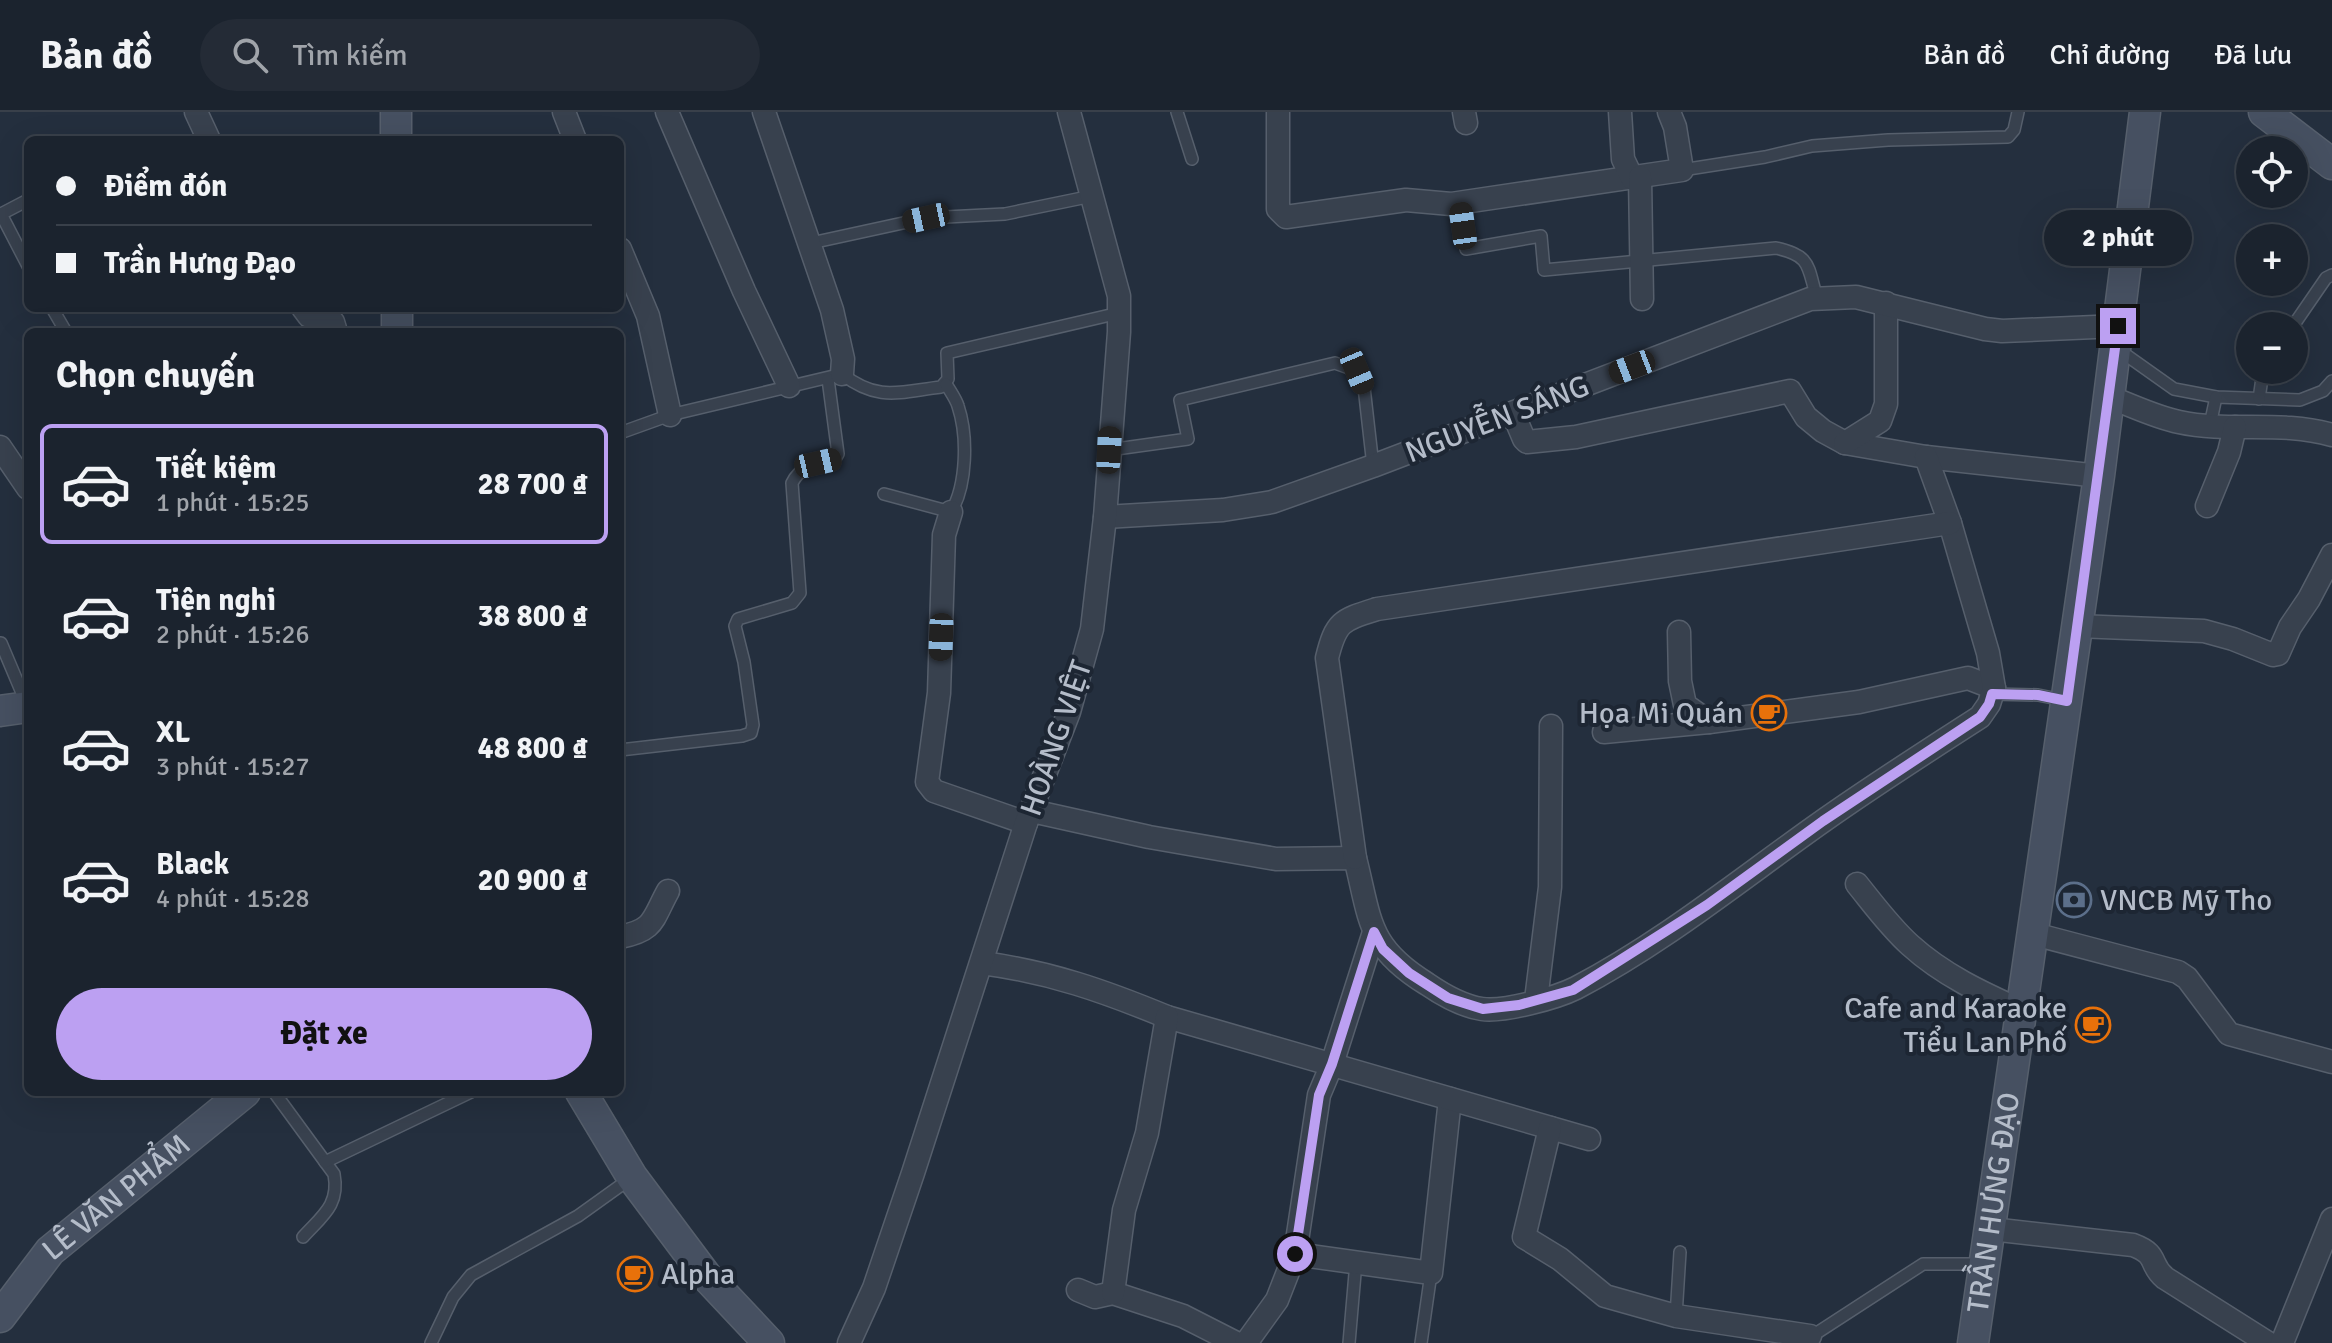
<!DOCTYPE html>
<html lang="vi">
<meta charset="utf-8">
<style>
body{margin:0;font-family:Signika,sans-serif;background:#242b36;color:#f1f3f6;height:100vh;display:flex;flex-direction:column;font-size:30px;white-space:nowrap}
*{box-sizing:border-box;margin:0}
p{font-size:26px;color:#a0a4aa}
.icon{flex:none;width:44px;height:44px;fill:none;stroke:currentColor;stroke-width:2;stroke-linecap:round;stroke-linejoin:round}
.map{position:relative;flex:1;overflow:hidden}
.details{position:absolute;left:24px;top:216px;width:600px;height:768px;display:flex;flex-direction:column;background:#1b232e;border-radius:12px;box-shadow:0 8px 32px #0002,0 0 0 2px #39404a}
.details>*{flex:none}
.hud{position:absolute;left:24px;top:24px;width:600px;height:176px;border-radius:12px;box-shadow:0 8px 32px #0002,0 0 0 2px #39404a;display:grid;align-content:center;height:176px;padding:0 32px;background:#1b232e}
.buttons{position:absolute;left:2236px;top:24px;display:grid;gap:16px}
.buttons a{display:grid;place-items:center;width:72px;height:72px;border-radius:50%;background:#1b232e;box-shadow:0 8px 32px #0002,0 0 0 2px #39404a;font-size:40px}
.end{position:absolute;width:36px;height:36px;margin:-18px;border:10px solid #bca0f2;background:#111;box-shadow:0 0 0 4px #111}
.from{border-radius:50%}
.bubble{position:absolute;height:56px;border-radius:28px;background:#1b232e;box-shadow:0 8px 32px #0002,0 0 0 2px #39404a;font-size:26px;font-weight:800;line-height:56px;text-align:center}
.car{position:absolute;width:24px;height:48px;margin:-24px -12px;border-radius:10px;box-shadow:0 0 6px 2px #0007;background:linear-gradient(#222 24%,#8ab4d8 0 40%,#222 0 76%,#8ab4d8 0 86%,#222 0)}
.hud b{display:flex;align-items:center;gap:28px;height:76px;font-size:30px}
.hud b+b{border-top:2px solid #39404a}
.hud i{width:20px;height:20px;background:#f1f3f6}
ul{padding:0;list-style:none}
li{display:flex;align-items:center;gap:24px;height:120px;margin:0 16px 12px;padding:0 16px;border:4px solid transparent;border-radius:12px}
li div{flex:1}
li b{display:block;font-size:30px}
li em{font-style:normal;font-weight:800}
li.current{border-color:#bca0f2}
li>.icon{width:72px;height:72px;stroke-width:1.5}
h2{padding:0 32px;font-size:36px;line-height:96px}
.button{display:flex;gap:16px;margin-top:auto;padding:16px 32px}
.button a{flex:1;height:92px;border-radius:48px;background:#bca0f2;color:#111;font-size:32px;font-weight:800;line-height:92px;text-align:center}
header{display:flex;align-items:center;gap:48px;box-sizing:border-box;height:112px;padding:0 40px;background:#1b232e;border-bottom:2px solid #39404a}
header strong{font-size:38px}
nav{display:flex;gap:44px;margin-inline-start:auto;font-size:28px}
.search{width:560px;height:72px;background:#242b36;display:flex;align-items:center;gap:20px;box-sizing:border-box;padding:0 28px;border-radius:44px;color:#a0a4aa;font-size:30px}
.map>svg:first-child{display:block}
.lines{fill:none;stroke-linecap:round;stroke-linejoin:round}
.lane-casing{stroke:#565f6c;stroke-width:14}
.street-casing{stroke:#565f6c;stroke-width:25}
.secondary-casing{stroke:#565f6c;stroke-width:33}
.lane{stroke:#38414e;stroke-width:11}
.street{stroke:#38414e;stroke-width:22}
.secondary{stroke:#465061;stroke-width:30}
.route{stroke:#bca0f2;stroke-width:10}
.labels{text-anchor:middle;stroke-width:8;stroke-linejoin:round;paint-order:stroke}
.street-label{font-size:30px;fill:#b4bcc9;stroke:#1d2633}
.poi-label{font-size:30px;fill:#b4bcc9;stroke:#1d2633;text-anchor:end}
</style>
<header>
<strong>Bản đồ</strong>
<div class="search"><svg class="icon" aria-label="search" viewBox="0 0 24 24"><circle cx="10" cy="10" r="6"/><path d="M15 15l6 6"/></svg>Tìm kiếm</div>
<nav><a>Bản đồ</a><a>Chỉ đường</a><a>Đã lưu</a></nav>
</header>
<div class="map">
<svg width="2332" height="1231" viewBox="0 0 2332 1231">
<rect width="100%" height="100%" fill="#242f3e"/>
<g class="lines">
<g class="lane-casing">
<g id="lane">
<polyline points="1177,0 1192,47"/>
<polyline points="1682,58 1765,45 1812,34 1888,28 2008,25 2014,18 2018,0"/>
<polyline points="28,88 1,102 28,154"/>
<path d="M 1459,91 L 1466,137 L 1541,124 L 1544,158 L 1776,136 C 1812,144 1807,154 1817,186"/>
<polyline points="811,131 926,106 1005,102 1092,84"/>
<polyline points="52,196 66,220"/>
<polyline points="2293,214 2326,166 2332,163"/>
<polyline points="2119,238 2174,277 2216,285 2300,288 2323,279 2332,269"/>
<polyline points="2259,287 2262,266 2266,258"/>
<polyline points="2210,313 2216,285"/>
<path d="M 620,321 L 670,303 L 842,262 C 878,290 899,280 941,275 L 948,267 L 947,241 L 1119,201"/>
<polyline points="1109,338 1188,327 1180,288 1335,251 1357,259 1364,275 1373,354"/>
<path d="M 884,382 L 951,400 C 967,373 968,324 958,294 C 956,287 950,279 946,272"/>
<polyline points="1,531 28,595"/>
<polyline points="1992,582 2038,583 2063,588"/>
<path d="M 620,638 L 742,624 L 751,621 L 753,613 L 744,550 L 735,514 L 738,507 L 792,491 L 800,481 L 792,371 C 800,354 818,351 835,347 L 838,342 L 828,267"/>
<path d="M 274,980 L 334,1062 C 340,1093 322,1104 303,1125"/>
<polyline points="325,1050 471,980"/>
<polyline points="1676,1204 1680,1140"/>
<polyline points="1809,1226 1923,1152 1982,1152"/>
<polyline points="431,1231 453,1185 471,1163 578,1104 631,1066"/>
<polyline points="1349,1231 1356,1150"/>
<polyline points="1421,1231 1431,1161"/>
</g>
</g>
<g class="street-casing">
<g id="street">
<polyline points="196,0 209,28"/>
<polyline points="564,0 575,28"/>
<polyline points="667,0 744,179 789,274"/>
<polyline points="764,0 832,198 843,247 842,262"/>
<polyline points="1278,0 1278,97 1286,105 1406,88 1451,92 1682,58 1675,15 1669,0"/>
<polyline points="1464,0 1466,11"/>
<polyline points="1620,0 1623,47 1632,66"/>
<polyline points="1640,65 1642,187"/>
<polyline points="620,137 648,204 670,303"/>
<polyline points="303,196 309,204 327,204 333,210 336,220"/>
<path d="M 2109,285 C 2131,293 2155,305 2179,310 C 2230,321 2281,308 2332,323"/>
<polyline points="1513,301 1524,327 1527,330 1576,325 1790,279 1806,305 1823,319 1845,331 1926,345 2099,364"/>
<polyline points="1845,331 1880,309 1886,292 1886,191"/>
<polyline points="0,335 28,376"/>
<polyline points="2207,394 2229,340 2235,315"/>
<polyline points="951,400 944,423 939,581 927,670 934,679 1026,711"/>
<polyline points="1105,405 1223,398 1272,390 1373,354 1810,187 1856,185 1985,217 2002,219 2118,214"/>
<polyline points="2077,514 2204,519 2233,527 2273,543 2278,542 2290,515 2309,487 2332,443"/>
<polyline points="1679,520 1680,569 1685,593 1709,610"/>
<polyline points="1604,620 1709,610 1859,590 1968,566 1994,576"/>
<path d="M 1032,699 L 1149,725 L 1276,747 L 1355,746 C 1371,809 1367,835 1427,872 C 1443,883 1462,894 1482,897 C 1504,900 1556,886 1576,876 C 1664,830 1742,766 1823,709 C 1874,673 1927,639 1980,605 L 1989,592 L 1994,576 L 1988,541 L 1950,411 L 1926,345"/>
<path d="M 1355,746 L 1327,546 C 1336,509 1342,508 1377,497 L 1950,411"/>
<path d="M 1857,772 C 1874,793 1890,815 1910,833 C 1943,863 1982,881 2022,899"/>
<polyline points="1374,820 1332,952 1319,983 1295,1142 1431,1161 1450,987"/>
<polyline points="2034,822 2178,860 2187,866 2229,922 2332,950"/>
<path d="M 620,825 C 655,818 652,808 668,779"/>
<path d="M 982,851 C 1050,860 1104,879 1167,905 L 1589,1027"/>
<polyline points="1536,888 1550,775 1551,614"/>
<polyline points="1550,1016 1524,1125 1560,1147 1605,1184 1676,1204 1810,1224"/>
<path d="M 1991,1117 L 2133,1133 C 2160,1143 2148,1152 2165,1166 L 2268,1231"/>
<polyline points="1078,1178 1095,1185 1113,1181 1183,1204 1236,1231"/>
<polyline points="1113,1181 1124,1098 1147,1021 1167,905"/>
<polyline points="849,1231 874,1176 913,1061 1026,711 1069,600 1092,517 1105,405 1119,220 1119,184 1069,0"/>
<polyline points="1246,1231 1277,1188 1295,1142"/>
<polyline points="2282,1231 2332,1107"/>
</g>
</g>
<g class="secondary-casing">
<g id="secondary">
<polyline points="396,0 396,28"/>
<polyline points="2264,0 2332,52"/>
<polyline points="397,196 397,220"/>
<polyline points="0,599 28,595"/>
<polyline points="581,980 632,1065 706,1164 769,1231"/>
<path id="s1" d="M 0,1205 L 50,1139 L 245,980"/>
<path id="s2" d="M 1973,1231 L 2099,364 L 2145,0"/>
</g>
</g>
<use href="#lane" class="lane"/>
<use href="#street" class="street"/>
<use href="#secondary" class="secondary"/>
</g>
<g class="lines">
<polyline class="route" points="1295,1142 1319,983 1332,952 1374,820 1383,837 1409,861 1448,886 1483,897 1519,893 1573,878 1707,793 1823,709 1980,605 1989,592 1992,582 2038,583 2067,589 2118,214"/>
</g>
<defs>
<g id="cafe-ring" transform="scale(1.8)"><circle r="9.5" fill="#1d2633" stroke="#e8710a" stroke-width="1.5"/><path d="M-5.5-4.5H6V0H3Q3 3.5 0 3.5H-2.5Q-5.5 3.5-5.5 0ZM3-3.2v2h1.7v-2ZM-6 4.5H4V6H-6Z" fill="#e8710a"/></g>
<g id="bank-ring" transform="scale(1.8)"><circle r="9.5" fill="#1d2633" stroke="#5c6f8a" stroke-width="1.5"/><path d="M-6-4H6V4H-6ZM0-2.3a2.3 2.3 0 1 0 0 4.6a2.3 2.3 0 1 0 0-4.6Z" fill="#5c6f8a"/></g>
</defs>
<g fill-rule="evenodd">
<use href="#cafe-ring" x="1769" y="601"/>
<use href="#bank-ring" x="2074" y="788"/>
<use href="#cafe-ring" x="2093" y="913"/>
<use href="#cafe-ring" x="635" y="1162"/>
</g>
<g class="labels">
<g class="street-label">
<text transform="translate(1497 307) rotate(-21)" y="10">NGUYỄN SÁNG</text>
<text transform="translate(1056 626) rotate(-71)" y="10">HOÀNG VIỆT</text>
<text dy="10" stroke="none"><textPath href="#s1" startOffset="168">LÊ VĂN PHẨM</textPath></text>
<text dy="10" stroke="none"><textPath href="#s2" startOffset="142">TRẦN HƯNG ĐẠO</textPath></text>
</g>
<g class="poi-label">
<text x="1743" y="611">Họa Mi Quán</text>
<text x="2100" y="798" text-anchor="start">VNCB Mỹ Tho</text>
<text x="2067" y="906">Cafe and Karaoke<tspan x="2067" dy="34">Tiểu Lan Phố</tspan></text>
<text x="661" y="1172" text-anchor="start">Alpha</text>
</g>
</g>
</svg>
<div class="buttons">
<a><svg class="icon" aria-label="locate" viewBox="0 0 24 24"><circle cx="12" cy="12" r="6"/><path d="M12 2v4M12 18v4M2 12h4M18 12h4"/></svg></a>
<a>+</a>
<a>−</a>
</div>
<i class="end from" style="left:1295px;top:1142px"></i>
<i class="end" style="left:2118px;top:214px"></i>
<div class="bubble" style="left:2044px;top:98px;width:148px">2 phút</div>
<i class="car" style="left:926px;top:106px;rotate:258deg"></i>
<i class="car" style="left:1463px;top:114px;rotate:352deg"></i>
<i class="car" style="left:1632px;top:255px;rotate:249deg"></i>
<i class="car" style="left:1357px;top:259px;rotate:157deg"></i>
<i class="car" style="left:1109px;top:338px;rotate:3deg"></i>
<i class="car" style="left:818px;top:351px;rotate:77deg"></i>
<i class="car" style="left:941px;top:525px;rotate:182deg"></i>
<div class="hud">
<b><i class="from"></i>Điểm đón</b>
<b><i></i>Trần Hưng Đạo</b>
</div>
<section class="details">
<h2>Chọn chuyến</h2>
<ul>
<li class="current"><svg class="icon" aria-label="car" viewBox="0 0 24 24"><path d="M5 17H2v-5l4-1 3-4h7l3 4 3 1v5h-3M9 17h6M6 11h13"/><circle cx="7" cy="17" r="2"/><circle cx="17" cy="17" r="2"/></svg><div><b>Tiết kiệm</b><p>1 phút · 15:25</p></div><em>28 700 ₫</em></li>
<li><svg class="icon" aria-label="car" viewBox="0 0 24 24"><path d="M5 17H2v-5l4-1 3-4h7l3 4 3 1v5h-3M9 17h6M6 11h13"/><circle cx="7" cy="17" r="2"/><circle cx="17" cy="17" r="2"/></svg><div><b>Tiện nghi</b><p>2 phút · 15:26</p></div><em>38 800 ₫</em></li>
<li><svg class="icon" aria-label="car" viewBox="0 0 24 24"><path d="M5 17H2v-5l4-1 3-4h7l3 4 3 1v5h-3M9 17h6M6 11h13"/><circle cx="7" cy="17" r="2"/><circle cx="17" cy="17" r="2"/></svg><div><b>XL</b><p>3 phút · 15:27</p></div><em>48 800 ₫</em></li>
<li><svg class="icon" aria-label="car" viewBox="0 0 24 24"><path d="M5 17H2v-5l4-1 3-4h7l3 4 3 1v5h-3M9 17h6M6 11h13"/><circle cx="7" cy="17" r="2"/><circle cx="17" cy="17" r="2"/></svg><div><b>Black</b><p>4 phút · 15:28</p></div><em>20 900 ₫</em></li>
</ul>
<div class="button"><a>Đặt xe</a></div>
</section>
</div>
